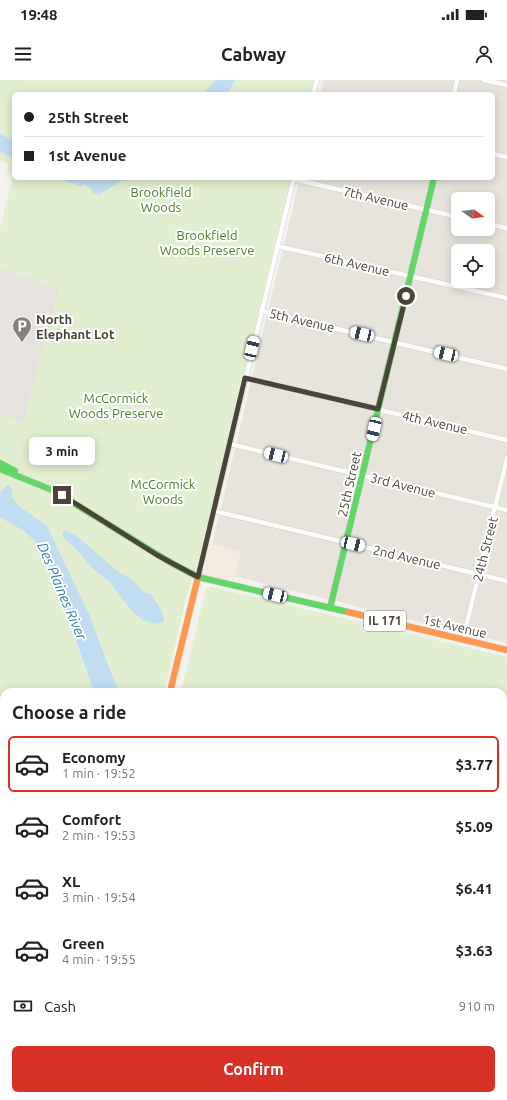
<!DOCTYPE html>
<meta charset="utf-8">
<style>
body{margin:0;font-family:Ubuntu,sans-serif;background:#f2f2f2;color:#202124;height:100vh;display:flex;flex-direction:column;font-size:15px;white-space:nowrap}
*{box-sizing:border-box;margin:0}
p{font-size:13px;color:#757577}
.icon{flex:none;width:22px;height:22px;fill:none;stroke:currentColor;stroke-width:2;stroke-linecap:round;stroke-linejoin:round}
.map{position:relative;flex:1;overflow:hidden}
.side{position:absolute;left:0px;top:608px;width:507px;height:412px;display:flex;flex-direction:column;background:#fff;border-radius:12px 12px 0 0;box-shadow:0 2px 10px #0003}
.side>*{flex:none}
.guide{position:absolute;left:12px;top:12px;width:483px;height:88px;border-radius:6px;box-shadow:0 2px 10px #0003;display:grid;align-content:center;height:88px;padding:0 12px;background:#fff}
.needle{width:26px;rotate:105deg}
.buttons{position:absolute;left:451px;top:112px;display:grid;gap:8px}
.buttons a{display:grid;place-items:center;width:44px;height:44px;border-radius:6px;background:#fff;box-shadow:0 2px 10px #0003;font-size:20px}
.end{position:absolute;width:18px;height:18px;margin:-9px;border:5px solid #4b4439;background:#fff;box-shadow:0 0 0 2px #fff}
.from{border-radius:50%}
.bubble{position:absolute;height:28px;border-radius:6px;background:#fff;box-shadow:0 2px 10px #0003;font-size:13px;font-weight:700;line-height:28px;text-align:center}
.car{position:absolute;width:12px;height:24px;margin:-12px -6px;border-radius:5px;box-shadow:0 0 3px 1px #0007;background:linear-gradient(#fff 24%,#345 0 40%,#fff 0 76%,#345 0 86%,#fff 0)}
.guide b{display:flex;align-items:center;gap:14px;height:38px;font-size:15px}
.guide b+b{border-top:1px solid #e0e0e0}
.guide i{width:10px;height:10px;background:#202124}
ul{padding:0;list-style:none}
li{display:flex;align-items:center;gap:12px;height:56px;margin:0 8px 6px;padding:0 4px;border:2px solid transparent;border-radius:6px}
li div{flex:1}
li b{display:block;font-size:15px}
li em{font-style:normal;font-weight:700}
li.current{border-color:#d93025}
li>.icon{width:36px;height:36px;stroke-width:1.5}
h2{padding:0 12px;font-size:18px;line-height:48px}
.pay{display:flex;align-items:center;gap:10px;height:44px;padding:0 12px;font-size:15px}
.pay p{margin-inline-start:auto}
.action{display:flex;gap:8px;margin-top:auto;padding:8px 12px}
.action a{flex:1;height:46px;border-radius:6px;background:#d93025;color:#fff;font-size:16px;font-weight:700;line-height:46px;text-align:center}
.status{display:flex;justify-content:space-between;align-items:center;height:28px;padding:0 20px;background:#fff;direction:ltr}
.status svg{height:11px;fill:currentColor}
header{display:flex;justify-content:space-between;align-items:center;height:52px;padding:0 12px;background:#fff;font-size:18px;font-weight:700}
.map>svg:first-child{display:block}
.residential{fill:#e7e4dc;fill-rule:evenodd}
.commercial{fill:#f3ebdf}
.green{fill:#e1eecf}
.parking{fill:#e6e3df}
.water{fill:#c0ddf1}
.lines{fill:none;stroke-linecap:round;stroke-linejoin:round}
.street-casing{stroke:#d2d0cb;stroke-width:5.5}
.fast-casing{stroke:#d3cfc5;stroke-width:7}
.slow-casing{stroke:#d3cfc5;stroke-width:7}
.jam-casing{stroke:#d3cfc5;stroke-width:7}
.street{stroke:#fdfdfc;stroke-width:4.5}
.fast{stroke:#63d668;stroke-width:6}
.slow{stroke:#ff974d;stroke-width:6}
.jam{stroke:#b3261e;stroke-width:6}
.route{stroke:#4b4439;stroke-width:5}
.labels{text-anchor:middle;stroke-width:4;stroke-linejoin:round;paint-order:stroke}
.shield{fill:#fff;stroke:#817c74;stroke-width:1}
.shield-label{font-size:12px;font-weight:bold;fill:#4b4439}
.park-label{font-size:13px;fill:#4a7f2a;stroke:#fff}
.street-label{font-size:13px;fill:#4b4439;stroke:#fff}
.poi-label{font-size:13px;font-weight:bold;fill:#4b4439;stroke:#fff;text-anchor:start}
.water-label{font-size:14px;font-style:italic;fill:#2e7ab2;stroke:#fff}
</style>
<div class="status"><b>19:48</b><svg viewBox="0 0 49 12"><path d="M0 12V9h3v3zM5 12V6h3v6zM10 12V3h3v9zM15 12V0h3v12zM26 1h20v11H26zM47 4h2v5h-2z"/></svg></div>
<header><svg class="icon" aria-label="menu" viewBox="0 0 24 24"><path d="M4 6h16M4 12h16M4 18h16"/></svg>Cabway<svg class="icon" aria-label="person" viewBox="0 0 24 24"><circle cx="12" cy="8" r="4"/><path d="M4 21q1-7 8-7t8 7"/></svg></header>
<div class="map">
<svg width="507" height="1020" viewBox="0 0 507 1020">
<rect width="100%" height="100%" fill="#f4f2ee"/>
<g class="residential">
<path d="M 324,0 L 507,0 L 507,563 L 234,496 L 240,471 L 212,465 L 300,98 L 493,98 L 493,14 L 320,14 ZM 458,119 L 488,119 L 488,149 L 458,149 ZM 458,171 L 488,171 L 488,201 L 458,201 Z"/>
<polygon points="0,729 4,730 4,830 0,829"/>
<polygon points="4,842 4,1004 0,1003 0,859"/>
<polygon points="262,1016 324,1016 323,1020 261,1020"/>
</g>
<g class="commercial">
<polygon points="207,463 241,471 233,504 200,496"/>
<rect x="82" y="1016" width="31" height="4"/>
</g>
<g class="green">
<polygon points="0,0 314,0 311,14 14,14 14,62 0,53"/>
<polygon points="0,72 14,79 14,98 291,98 199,481 188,510 164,612 120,612 112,595 89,534 47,447 20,427 11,416 8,405 0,412 0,148 12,100 11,92 7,90 9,84 0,80"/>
<path d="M 0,437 C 12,444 27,450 35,461 C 43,472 47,485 52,497 C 68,535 79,574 95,612 L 4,612 L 4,730 L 0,729 Z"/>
<polygon points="212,507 507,577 507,848 503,848 503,612 181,612 206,509"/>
<polygon points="503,870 507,871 507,1020 323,1020 324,1016 503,1016"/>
<polygon points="113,1016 262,1016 261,1020 113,1020"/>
</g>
<polygon class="parking" points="0,189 59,209 23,342 0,334"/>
<g class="water">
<polygon points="216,0 235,0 227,14 202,14"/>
<polygon points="0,53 14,62 14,79 0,72"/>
<polygon points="57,98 126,98 99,115 93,113 91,108 83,104 81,106"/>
<polygon points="8,405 13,410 11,416 20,427 47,446 89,534 112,595 120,612 94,612 60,515 44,477 35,461 24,451 0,437 0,412"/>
<polygon points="65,450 78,457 117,491 131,499 145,513 151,514 163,533 164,542 156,544 142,540 130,529 109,501 94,490 79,472 63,457 63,452"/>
<polygon points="394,1016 407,1016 417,1019 426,1016 457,1016 455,1020 388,1020"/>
</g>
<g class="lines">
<g class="street-casing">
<g id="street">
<polyline points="484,0 507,5"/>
<polyline points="313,14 317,0"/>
<polyline points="454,14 457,0"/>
<polyline points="493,74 507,77"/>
<polyline points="293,99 458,137"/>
<polyline points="488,144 507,148"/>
<polyline points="277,166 507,218"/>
<polyline points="261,231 507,289"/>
<polyline points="245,298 507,360"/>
<polyline points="230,364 507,430"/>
<polyline points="214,431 507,501"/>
<polyline points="198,497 294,98"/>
<polyline points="463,559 507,378"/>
<polyline points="0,866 4,850"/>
<polyline points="293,1020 294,1016"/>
</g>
</g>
<g class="fast-casing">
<g id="fast">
<polyline points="0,383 15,391"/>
<polyline points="0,389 52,410 173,484 198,497 348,532"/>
<polyline points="330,528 434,98"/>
<polyline points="0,1016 16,1020"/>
<polyline points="31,1016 47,1020"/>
</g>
</g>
<g class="slow-casing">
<g id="slow">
<polyline points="348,532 507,570"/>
<polyline points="170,612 198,497"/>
<polyline points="0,1009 4,1010"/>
</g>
</g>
<g class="jam-casing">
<polyline id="jam" points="77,1016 77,1020"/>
</g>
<use href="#street" class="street"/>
<use href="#fast" class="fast"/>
<use href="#slow" class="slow"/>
<use href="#jam" class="jam"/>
</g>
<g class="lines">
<polyline class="route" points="62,415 157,475 198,497 245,298 378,329 406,216"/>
</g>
<defs>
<g id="parking-pin" transform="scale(1)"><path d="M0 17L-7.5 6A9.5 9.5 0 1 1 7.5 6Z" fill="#868178" stroke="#fff"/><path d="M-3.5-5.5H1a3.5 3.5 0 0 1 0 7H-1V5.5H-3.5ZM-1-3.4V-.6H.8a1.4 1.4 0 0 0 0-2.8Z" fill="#fff"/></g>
</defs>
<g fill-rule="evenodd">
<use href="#parking-pin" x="22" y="246"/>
</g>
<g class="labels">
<rect class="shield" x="364" y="531" width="42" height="20" rx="3"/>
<g class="shield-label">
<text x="385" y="545">IL 171</text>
</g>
<g class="park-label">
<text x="161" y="117">Brookfield<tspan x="161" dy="15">Woods</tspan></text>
<text x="207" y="160">Brookfield<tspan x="207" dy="15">Woods Preserve</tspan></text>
<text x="116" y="323">McCormick<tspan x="116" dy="15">Woods Preserve</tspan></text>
<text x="163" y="409">McCormick<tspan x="163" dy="15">Woods</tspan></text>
</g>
<g class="street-label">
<text transform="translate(376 118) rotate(13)" y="5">7th Avenue</text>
<text transform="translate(357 184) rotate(13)" y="5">6th Avenue</text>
<text transform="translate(302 240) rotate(13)" y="5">5th Avenue</text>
<text transform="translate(435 342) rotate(13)" y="5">4th Avenue</text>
<text transform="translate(349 404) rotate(-77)" y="5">25th Street</text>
<text transform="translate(403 405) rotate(14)" y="5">3rd Avenue</text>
<text transform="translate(485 469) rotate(-76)" y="5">24th Street</text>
<text transform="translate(407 477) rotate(13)" y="5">2nd Avenue</text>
<text transform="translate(455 546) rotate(13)" y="5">1st Avenue</text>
</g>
<g class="poi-label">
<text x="36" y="244">North<tspan x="36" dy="15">Elephant Lot</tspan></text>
</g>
<g class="water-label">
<text transform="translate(62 511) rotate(67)" y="5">Des Plaines River</text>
</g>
</g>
</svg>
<div class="buttons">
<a><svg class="needle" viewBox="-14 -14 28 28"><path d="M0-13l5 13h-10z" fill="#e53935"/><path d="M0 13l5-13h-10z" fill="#757577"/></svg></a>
<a><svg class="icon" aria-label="locate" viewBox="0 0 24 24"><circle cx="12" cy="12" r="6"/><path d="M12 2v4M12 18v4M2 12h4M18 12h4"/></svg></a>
</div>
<i class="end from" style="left:406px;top:216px"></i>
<i class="end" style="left:62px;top:415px"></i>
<div class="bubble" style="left:29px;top:357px;width:66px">3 min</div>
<i class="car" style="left:362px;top:254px;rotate:283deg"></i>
<i class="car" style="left:252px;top:268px;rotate:13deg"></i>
<i class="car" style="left:446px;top:274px;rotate:283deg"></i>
<i class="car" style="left:374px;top:349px;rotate:193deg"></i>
<i class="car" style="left:276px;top:375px;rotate:284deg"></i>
<i class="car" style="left:353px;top:464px;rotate:103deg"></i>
<i class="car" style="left:275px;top:515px;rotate:283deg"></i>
<div class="guide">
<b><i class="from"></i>25th Street</b>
<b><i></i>1st Avenue</b>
</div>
<section class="side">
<h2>Choose a ride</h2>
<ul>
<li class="current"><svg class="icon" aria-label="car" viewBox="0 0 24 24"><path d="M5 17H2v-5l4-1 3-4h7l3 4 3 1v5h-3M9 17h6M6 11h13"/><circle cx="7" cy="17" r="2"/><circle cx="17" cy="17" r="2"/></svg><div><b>Economy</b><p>1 min · 19:52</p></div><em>$3.77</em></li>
<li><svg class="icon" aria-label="car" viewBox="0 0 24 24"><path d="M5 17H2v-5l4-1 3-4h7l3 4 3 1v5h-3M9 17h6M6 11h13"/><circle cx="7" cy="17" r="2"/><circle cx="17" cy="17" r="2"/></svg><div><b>Comfort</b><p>2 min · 19:53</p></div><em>$5.09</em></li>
<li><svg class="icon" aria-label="car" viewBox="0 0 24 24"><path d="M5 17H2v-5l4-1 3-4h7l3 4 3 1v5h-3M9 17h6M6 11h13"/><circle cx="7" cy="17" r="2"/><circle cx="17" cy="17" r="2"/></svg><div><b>XL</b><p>3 min · 19:54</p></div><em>$6.41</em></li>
<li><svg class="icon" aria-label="car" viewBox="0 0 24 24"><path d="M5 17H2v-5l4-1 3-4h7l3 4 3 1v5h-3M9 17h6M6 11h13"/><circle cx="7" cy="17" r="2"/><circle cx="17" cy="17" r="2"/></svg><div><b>Green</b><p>4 min · 19:55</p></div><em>$3.63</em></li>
</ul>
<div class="pay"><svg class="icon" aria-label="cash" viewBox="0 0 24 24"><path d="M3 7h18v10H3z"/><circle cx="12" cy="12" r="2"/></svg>Cash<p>910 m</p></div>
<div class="action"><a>Confirm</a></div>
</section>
</div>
